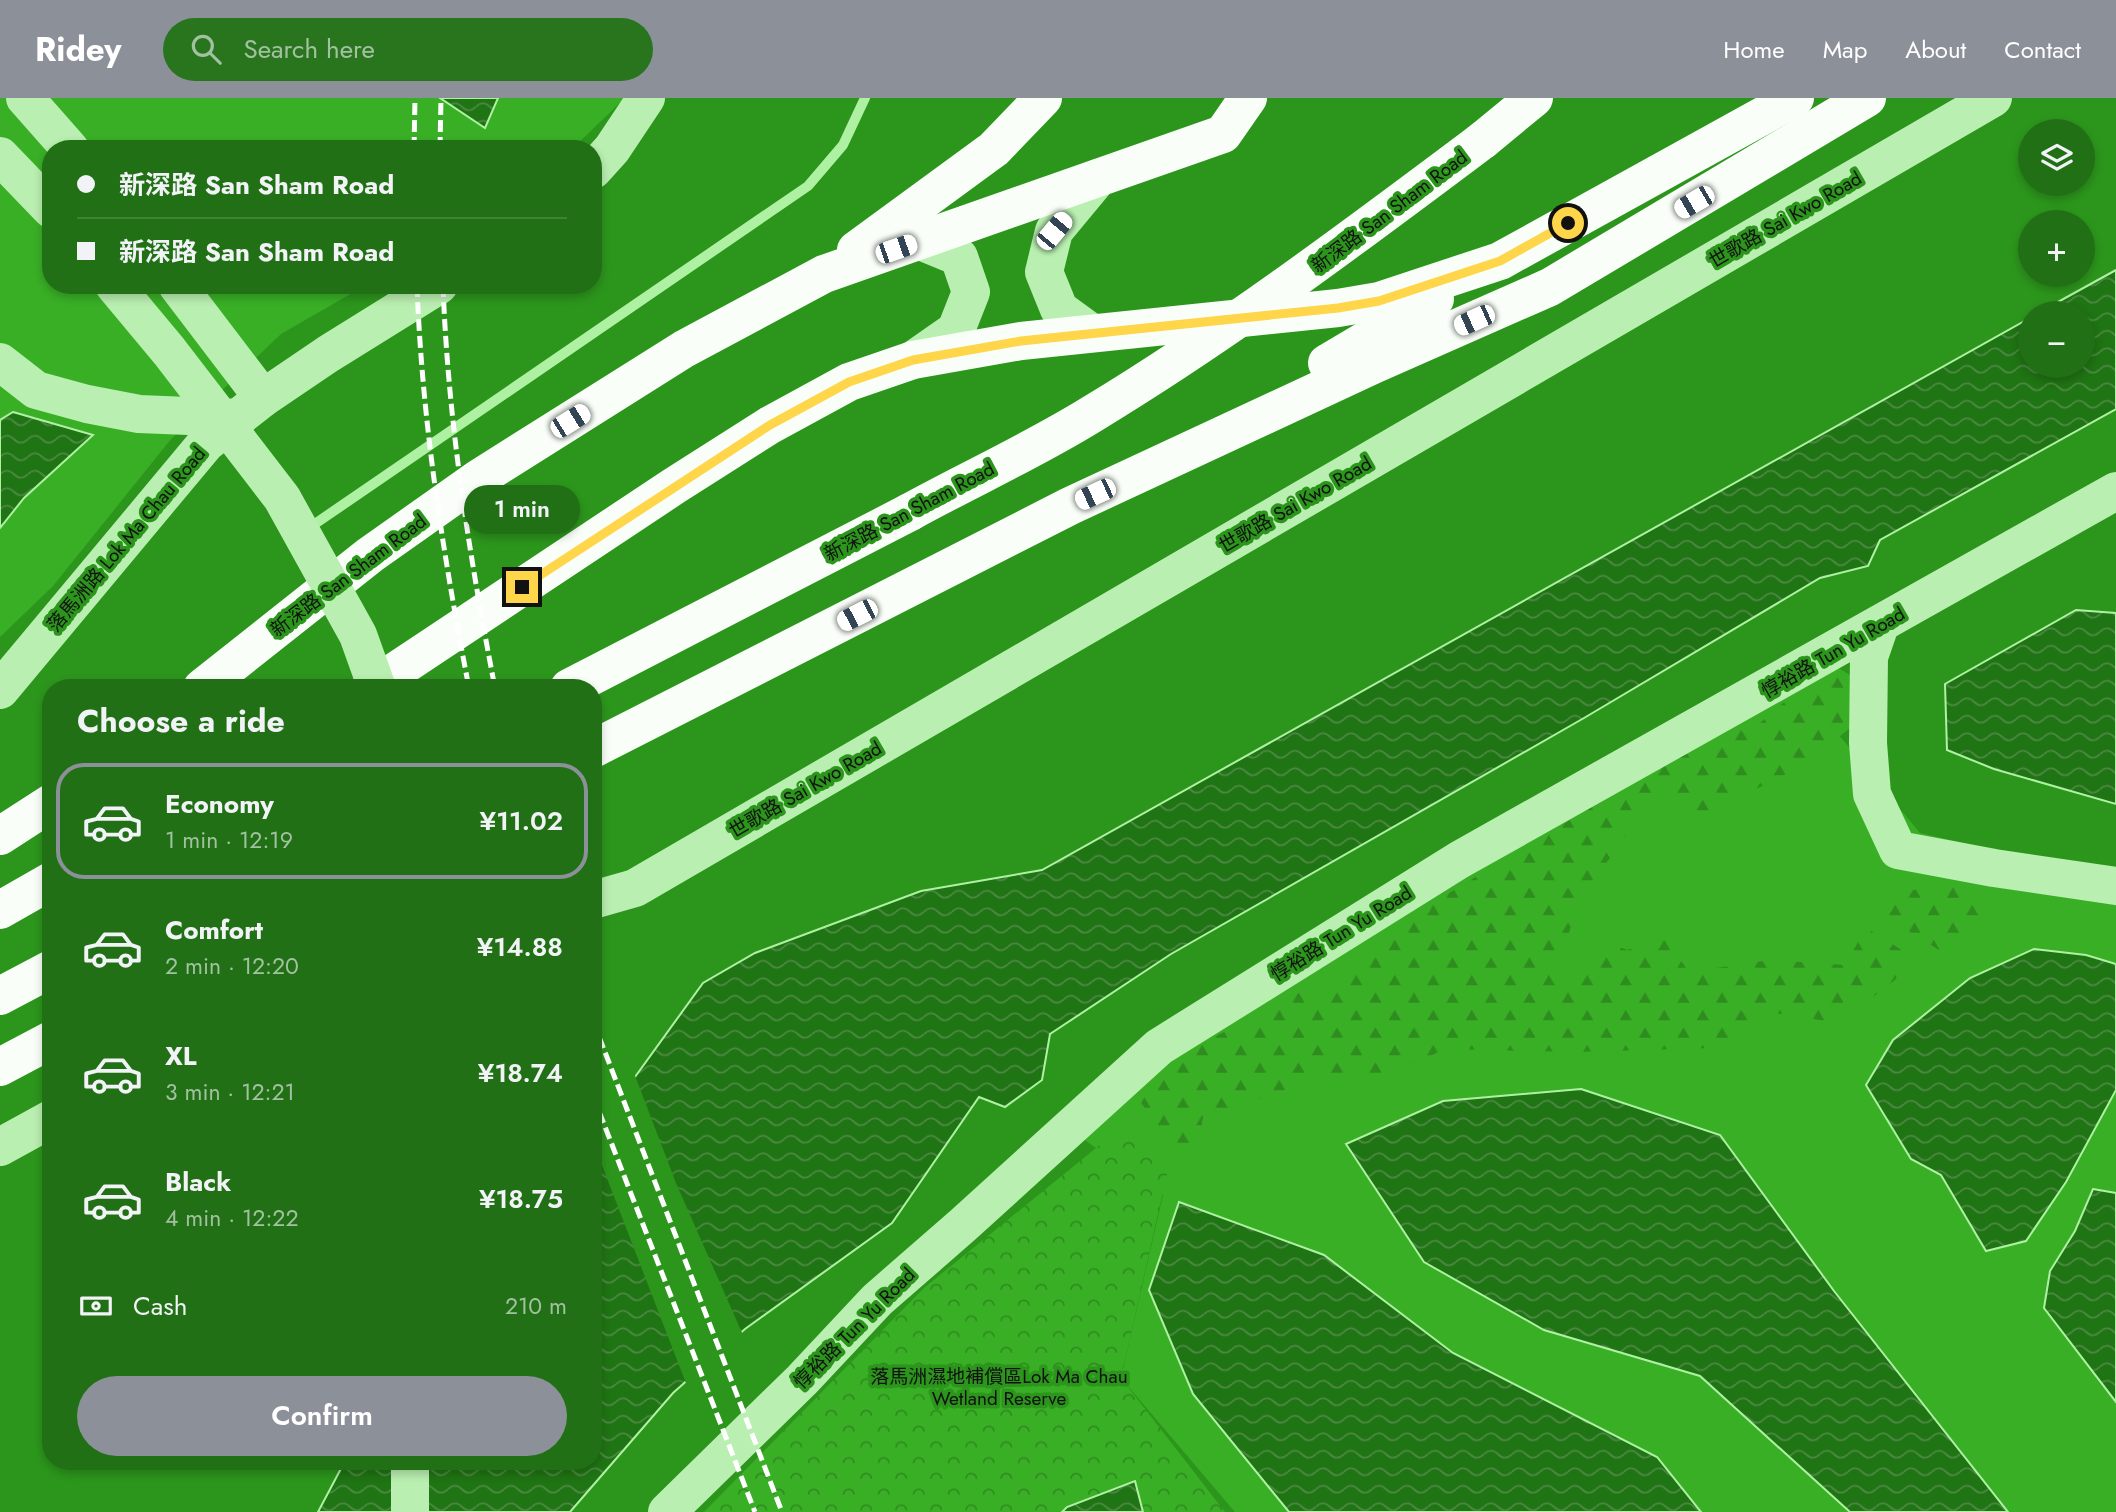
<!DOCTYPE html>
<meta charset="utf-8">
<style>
body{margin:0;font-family:Jost,"Noto Sans SC",sans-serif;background:#29751e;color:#f1f3f6;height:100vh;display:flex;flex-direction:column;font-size:26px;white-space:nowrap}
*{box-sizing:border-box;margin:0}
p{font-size:23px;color:#a2c1a0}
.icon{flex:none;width:38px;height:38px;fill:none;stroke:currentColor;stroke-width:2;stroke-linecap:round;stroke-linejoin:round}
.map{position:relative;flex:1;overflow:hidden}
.details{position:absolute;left:42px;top:581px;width:560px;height:791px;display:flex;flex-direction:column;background:#217015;border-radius:28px;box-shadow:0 4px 10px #0003}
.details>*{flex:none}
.top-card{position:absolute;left:42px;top:42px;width:560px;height:154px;border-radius:28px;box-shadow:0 4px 10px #0003;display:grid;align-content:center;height:154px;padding:0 35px;background:#217015}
.fabs{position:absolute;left:2018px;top:21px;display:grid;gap:14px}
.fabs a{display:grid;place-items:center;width:77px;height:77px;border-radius:50%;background:#217015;box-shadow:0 4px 10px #0003;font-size:35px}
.end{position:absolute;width:32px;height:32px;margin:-16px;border:9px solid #ffd54a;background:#111;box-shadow:0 0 0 4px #111}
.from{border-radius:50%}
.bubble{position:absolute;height:49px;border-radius:24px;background:#217015;box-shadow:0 4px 10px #0003;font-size:23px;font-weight:600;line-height:49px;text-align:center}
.car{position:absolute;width:21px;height:42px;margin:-21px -10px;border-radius:9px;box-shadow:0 0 5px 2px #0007;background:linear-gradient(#fff 24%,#345 0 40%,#fff 0 76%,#345 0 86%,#fff 0)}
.top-card b{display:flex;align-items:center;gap:24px;height:66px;font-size:26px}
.top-card b+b{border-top:2px solid #3e8234}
.top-card i{width:18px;height:18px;background:#f1f3f6}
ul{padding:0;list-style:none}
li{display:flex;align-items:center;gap:21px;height:116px;margin:0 14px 10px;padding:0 21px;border:4px solid transparent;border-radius:28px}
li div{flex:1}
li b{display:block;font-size:26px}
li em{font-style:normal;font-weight:600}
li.on{border-color:#8c9099}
li>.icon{width:63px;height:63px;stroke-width:1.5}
h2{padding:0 35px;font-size:32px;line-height:84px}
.pay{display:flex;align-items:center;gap:18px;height:77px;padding:0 35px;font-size:26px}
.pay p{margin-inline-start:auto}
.primary-button{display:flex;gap:14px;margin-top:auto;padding:14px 35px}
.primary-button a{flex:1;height:80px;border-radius:42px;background:#8c9099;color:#fff;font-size:28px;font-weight:600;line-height:80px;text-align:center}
header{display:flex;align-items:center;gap:42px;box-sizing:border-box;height:98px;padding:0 35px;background:#8c9099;color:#fff}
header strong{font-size:33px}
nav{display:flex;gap:38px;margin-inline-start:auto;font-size:24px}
.search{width:490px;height:63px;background:#29751e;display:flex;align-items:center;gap:18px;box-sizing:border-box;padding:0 24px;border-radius:38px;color:#a2c1a0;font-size:26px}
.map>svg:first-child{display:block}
.grass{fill:#39af26}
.forest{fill:url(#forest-firs)}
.park{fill:url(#park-crowns)}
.water{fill:url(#water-waves);stroke:#aff1a3;stroke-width:2}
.pier{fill:#2c961c}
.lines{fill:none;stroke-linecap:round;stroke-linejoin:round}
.stream{stroke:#aff1a3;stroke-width:10}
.minor{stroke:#b9efb0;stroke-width:38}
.major{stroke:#f9fff8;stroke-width:38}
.rail{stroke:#fff;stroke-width:5;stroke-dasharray:12 5;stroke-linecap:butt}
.minor-bridge{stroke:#b9efb0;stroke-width:38}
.major-bridge{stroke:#f9fff8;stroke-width:38}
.route{stroke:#ffd54a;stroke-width:9}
.labels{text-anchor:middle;stroke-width:7;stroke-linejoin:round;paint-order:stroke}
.street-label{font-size:19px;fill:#111;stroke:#2c961c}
.park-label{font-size:19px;fill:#111;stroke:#2c961c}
</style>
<header>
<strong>Ridey</strong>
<div class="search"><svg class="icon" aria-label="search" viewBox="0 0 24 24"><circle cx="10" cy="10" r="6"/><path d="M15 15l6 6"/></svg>Search here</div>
<nav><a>Home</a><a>Map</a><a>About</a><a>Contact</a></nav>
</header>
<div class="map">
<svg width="2116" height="1414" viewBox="0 0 2116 1414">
<defs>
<pattern id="forest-firs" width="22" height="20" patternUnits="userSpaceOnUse" patternTransform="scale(1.75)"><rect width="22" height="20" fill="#39af26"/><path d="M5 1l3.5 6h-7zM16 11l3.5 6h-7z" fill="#2f8d1f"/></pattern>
<pattern id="park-crowns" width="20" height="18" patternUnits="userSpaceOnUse" patternTransform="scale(1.75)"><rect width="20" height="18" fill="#39af26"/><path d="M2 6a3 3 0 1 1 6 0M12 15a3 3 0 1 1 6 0" fill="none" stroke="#2f8d1f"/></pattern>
<pattern id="water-waves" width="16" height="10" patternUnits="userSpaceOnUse" patternTransform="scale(1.75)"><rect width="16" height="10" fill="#1f7413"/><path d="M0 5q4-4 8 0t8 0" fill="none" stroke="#4d8844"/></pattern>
</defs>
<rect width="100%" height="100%" fill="#2c961c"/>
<g class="grass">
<polygon points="0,0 625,0 572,51 51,51 51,187 366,187 281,236 171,341 53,488 0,539"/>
<polygon points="1790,578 1920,735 2116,780 2116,1414 1235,1414 1121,1280 1163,1097 1069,1031 1159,949"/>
</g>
<g class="forest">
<polygon points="1830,565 1888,600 1802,668 1758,690 1704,725 1669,697 1626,737 1578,805 1559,868 1582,885 1598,840 1627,852 1664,839 1689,874 1770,862 1845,867 1866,830 1910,857 1895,882 1839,925 1775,915 1714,950 1574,954 1445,951 1382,980 1316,982 1203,1019 1193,1079 1135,996 1205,944 1300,894 1334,898 1351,871 1396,827 1684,653 1760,625"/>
<polygon points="1954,781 1982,820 1939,852 1882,817 1910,793"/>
</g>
<polygon class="park" points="1112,1037 1171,1058 1121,1280 1225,1414 704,1414 924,1190"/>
<g class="water">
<polygon points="440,0 498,0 485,30"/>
<polygon points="2116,172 2116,311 1880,442 1868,468 1820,480 1584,620 1171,856 1050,936 1042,982 1005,1009 979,999 892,1125 745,1231 673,1295 570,1414 318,1414 345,1363 593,1363 593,1037 703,885 755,855 921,793 1042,772 2030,220 2030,268 2082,268 2082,215 2038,215"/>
<polygon points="13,314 93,337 24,400 0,430 0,322"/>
<polygon points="2076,512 2116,515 2116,706 1994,671 1947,652 1945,586"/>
<polygon points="2034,851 2086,857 2116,866 2116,992 2066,1084 2026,1143 1986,1153 1941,1077 1911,1061 1866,987 1893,942 1970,880"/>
<polygon points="1581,991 1720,1037 1834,1193 2008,1414 1850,1414 1700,1278 1544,1232 1424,1164 1346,1046 1443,1003"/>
<polygon points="2093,1091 2116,1095 2116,1304 2044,1210 2050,1173 2075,1133"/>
<polygon points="1179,1104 1324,1157 1453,1255 1657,1359 1701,1414 1289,1414 1193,1296 1149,1192"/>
<polygon points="1135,1383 1143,1414 1062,1414 1067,1409"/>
</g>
<polygon class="pier" points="634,975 676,1085 743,1237 687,1288 593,1044 593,1031"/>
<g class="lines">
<polyline class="stream" points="306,432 808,88 843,47 865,0"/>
<g class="minor">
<polyline points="25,0 70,51"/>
<polyline points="0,58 51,111"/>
<polyline points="593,72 612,51 646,0"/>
<polyline points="177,187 263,300"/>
<polyline points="1092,235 1059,211 1044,174 1054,133 1098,80"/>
<polyline points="913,262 956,232 971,194 959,159 920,143"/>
<polyline points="0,264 36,292 87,306 139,316 238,320"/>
<polyline points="1880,527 1869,559 1868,645 1872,696 1898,752 1994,770 2116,788"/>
<polyline points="0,592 206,345 263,300 328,256 439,187"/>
<polyline points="593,802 635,790 1993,0"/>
<polyline points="0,1049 51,1021"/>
<polyline points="410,1414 410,1363"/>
<polyline points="667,1414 802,1282 877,1202 963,1127 1159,949 1459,762 2116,393"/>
</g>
<g class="major">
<polyline points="1483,42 1534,0"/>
<polyline points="856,152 994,51 1043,0"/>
<polyline points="1327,265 1435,201"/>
<polyline points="202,590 370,457 479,380 684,251 824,176 1223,36 1248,0"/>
<polyline points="370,590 674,388 770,327 849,284 913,262 1021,243 1338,210 1379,203 1500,163 1795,0"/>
<polyline points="569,590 910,414"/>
<polyline points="593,651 1070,408 1373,267 1550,189 1867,0"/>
<polyline points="0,738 51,705"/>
<polyline points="0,812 51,783"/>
<polyline points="0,898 51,871"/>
<polyline points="0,969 51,942"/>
</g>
<g class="rail">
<polyline points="414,51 415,0"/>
<polyline points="440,51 441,0"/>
<path d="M 417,187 C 422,323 443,456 469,590"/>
<path d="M 443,187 C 448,323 469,456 495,590"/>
<polyline points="593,923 782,1414"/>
<polyline points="593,998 755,1414"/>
</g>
<polyline class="minor-bridge" points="114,187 169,253 282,400 358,537 377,590"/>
<path class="major-bridge" d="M 910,414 C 970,381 1034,352 1092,316 C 1229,233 1355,138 1483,42"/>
</g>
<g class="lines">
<polyline class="route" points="522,489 770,327 849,284 913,262 1021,243 1338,210 1379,203 1500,163 1568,125"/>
</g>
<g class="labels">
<g class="street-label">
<text transform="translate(1389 113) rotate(-37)" y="7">新深路 San Sham Road</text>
<text transform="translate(1785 121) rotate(-30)" y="7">世歌路 Sai Kwo Road</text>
<text transform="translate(1295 406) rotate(-30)" y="7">世歌路 Sai Kwo Road</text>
<text transform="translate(909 413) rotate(-28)" y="7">新深路 San Sham Road</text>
<text transform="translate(126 441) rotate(-50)" y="7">落馬洲路 Lok Ma Chau Road</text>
<text transform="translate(348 477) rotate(-37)" y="7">新深路 San Sham Road</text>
<text transform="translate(1833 554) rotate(-30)" y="7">惇裕路 Tun Yu Road</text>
<text transform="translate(805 691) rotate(-30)" y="7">世歌路 Sai Kwo Road</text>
<text transform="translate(1341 835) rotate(-32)" y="7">惇裕路 Tun Yu Road</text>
<text transform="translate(854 1230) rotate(-45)" y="7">惇裕路 Tun Yu Road</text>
</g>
<g class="park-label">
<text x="999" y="1285">落馬洲濕地補償區Lok Ma Chau<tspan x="999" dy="22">Wetland Reserve</tspan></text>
</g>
</g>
</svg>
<div class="fabs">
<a><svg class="icon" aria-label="layers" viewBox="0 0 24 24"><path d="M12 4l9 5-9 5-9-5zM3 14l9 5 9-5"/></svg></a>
<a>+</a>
<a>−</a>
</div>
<i class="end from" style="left:1568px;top:125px"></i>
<i class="end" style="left:522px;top:489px"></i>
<div class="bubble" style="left:464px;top:387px;width:116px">1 min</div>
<i class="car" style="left:1694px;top:104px;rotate:240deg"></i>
<i class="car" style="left:1054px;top:133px;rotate:40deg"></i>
<i class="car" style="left:896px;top:151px;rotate:71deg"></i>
<i class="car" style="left:1474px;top:222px;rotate:246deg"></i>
<i class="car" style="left:570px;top:323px;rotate:58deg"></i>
<i class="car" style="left:1095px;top:396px;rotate:245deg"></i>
<i class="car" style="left:857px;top:517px;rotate:243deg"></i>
<div class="top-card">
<b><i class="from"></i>新深路 San Sham Road</b>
<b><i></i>新深路 San Sham Road</b>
</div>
<section class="details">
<h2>Choose a ride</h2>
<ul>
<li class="on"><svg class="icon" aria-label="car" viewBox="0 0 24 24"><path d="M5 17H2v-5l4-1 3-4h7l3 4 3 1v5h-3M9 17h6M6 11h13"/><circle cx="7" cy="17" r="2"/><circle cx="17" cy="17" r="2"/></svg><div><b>Economy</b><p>1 min · 12:19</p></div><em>¥11.02</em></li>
<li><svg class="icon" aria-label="car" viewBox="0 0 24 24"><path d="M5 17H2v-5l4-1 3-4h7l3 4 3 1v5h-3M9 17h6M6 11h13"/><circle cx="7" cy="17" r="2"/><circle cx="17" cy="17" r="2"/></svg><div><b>Comfort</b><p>2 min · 12:20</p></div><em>¥14.88</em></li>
<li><svg class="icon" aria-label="car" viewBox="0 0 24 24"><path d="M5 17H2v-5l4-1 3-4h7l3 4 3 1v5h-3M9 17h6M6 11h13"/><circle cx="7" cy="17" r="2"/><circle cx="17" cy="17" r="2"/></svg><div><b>XL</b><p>3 min · 12:21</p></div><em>¥18.74</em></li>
<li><svg class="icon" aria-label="car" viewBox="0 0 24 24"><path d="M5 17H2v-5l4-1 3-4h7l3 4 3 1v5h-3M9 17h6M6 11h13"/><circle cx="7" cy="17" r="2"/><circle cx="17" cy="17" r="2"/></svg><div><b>Black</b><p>4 min · 12:22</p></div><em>¥18.75</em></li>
</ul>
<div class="pay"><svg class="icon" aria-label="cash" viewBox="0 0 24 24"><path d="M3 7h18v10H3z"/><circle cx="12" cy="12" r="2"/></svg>Cash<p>210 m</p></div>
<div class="primary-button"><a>Confirm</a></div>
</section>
</div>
